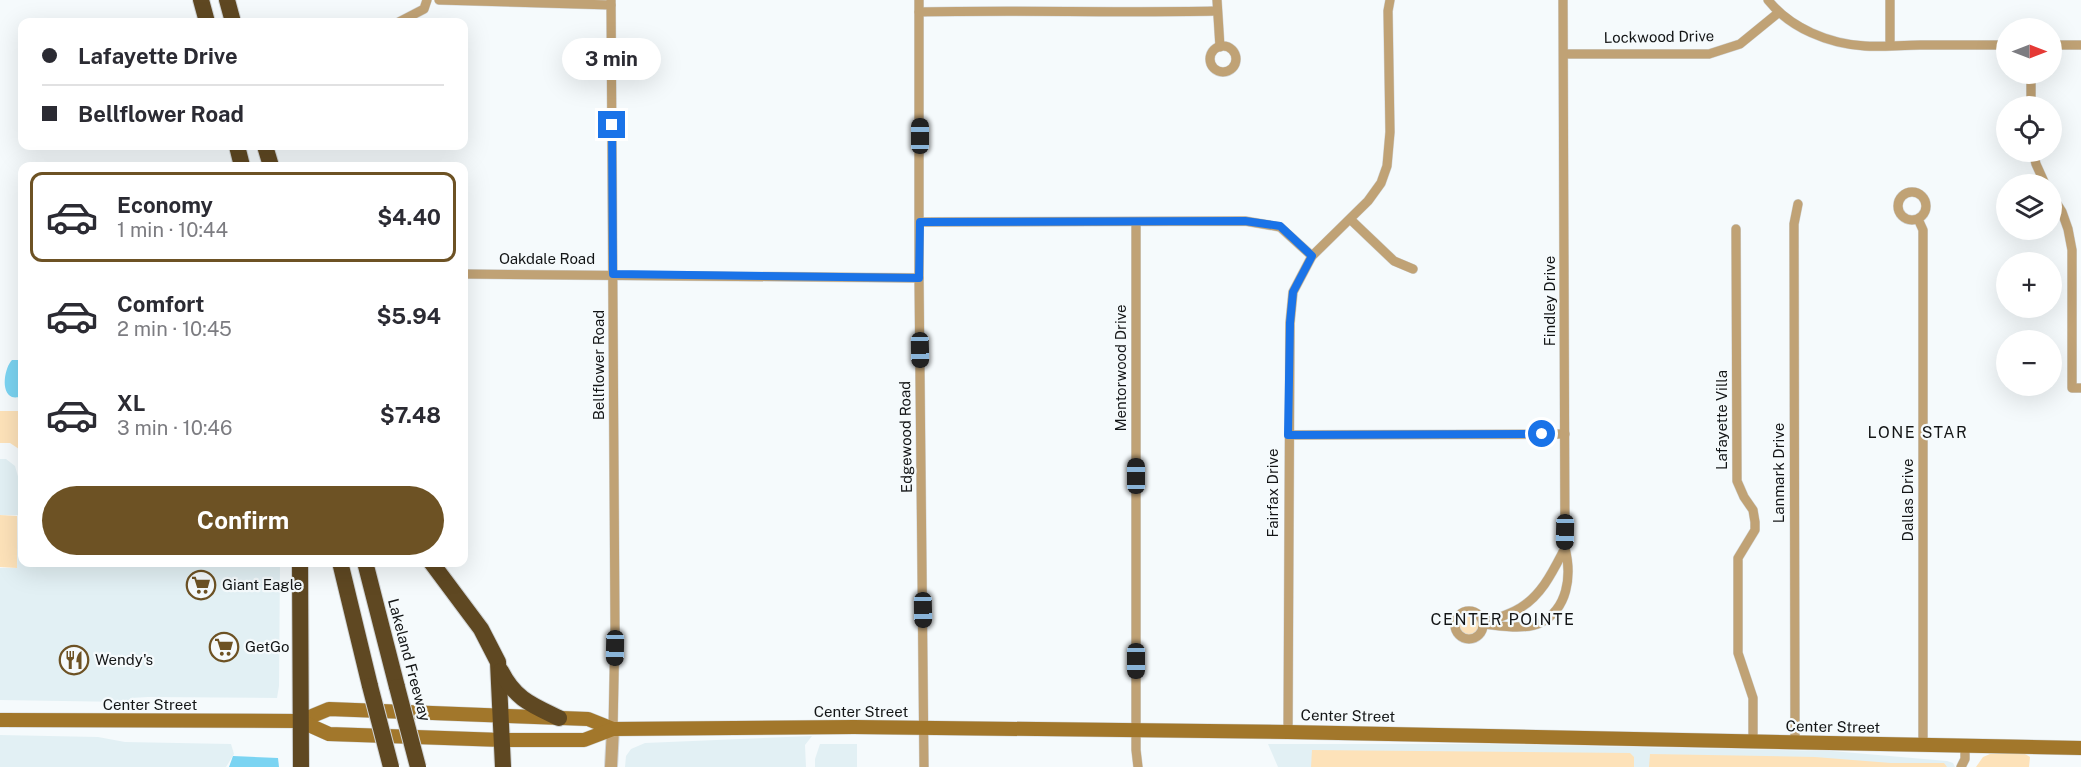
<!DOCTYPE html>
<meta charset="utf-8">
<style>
body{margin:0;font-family:"Public Sans",sans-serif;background:#f2f2f3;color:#2b2b33;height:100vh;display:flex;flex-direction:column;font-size:22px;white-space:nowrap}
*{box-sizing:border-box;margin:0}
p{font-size:20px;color:#7c7c81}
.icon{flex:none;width:33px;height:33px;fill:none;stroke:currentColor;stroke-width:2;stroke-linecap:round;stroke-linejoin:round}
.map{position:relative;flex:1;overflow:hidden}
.side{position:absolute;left:18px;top:162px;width:450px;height:405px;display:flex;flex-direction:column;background:#fff;border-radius:12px;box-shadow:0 6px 24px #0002}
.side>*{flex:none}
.banner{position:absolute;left:18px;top:18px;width:450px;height:132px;border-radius:12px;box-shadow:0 6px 24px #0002;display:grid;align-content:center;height:132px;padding:0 24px;background:#fff}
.needle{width:39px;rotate:90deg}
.buttons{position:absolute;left:1996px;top:18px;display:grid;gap:12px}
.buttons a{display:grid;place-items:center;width:66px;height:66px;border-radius:50%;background:#fff;box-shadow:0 6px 24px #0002;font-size:30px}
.end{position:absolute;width:27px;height:27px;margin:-14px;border:8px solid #1a73e8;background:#fff;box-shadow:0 0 0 3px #fff}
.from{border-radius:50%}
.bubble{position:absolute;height:42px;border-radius:21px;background:#fff;box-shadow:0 6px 24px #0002;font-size:20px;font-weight:700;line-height:42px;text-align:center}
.car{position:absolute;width:18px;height:36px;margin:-18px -9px;border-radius:8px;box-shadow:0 0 4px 2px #0007;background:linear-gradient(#222 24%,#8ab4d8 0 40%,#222 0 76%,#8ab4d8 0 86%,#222 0)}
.banner b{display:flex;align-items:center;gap:21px;height:57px;font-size:22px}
.banner b+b{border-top:2px solid #e1e1e2}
.banner i{width:15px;height:15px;background:#2b2b33}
ul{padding:10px 0 0;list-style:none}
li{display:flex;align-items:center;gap:18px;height:90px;margin:0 12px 9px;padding:0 12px;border:3px solid transparent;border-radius:12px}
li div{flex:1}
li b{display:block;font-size:22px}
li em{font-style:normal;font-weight:700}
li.selected{border-color:#6d5224}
li>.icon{width:54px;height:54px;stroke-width:1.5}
.primary-button{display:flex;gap:12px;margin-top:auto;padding:12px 24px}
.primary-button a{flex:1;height:69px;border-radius:36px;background:#6d5224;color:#fff;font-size:24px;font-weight:700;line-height:69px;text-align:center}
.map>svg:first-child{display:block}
.built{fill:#e2f0f4}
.green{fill:#fde2b9}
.water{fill:#7bd4f2}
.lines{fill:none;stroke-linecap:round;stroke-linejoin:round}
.minor-casing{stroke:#d1d5d7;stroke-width:10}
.tertiary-casing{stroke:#d1d5d7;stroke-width:14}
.secondary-casing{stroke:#d1d5d7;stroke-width:15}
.motorway-casing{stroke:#d1d5d7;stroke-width:18}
.minor{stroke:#c0a275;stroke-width:9}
.tertiary{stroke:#c0a275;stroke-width:12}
.secondary{stroke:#a2772b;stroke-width:14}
.motorway{stroke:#5f4822;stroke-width:16}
.motorway-bridge-casing{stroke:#d1d5d7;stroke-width:18;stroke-linecap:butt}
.motorway-bridge{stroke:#5f4822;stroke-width:16}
.route{stroke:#1a73e8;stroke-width:8}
.labels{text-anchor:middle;stroke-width:4.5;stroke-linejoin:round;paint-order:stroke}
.street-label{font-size:15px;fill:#131516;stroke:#f5fafc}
.poi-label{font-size:15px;fill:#131516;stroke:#f5fafc;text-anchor:start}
.neighbourhood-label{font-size:16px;letter-spacing:1.5px;fill:#131516;stroke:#f5fafc}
</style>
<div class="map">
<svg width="2081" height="767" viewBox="0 0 2081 767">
<rect width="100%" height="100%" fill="#f5fafc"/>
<g class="built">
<polygon points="0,459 6,459 15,466 19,480 22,480 22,562 280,563 279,686 277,698 148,697 131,698 126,702 0,700 0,568 17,568 18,515 0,515"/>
<polygon points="0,735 98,737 125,742 231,744 234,754 226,767 0,767"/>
<polygon points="812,736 805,745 806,767 625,767 626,756 631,749 645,743"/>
<polygon points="820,744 857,744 857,767 815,767 815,759"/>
<polygon points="1268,744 1485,744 1832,751 1947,761 1953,763 1955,767 1278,767"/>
</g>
<g class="green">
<polygon points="0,411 22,411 22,451 10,443 0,443"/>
<polygon points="0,515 17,516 17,568 0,567"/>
<circle cx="1469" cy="625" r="11"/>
<polygon points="1312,750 1630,753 1634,757 1634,767 1311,767"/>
<polygon points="1650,754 1815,757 1891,763 1944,763 1947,767 1649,767"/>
<polygon points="1990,754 2025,754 2030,757 2029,767 1976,767 1983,757"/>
</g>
<g class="water">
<path d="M 12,360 L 22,360 L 22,397 C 19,397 15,398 12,397 C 0,392 5,367 12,360 Z"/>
<polygon points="233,756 278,758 279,767 229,767"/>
</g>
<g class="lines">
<g class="minor-casing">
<g id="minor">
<polyline points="439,0 611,5"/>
<polyline points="611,0 615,628 613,729"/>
<polyline points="919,0 919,278 924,767"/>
<polyline points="1217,0 1220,47"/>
<path d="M 1768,0 C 1790,28 1829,44 1865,46 C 1883,47 1902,45 1920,45 C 1949,45 1978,45 2007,45"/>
<polyline points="1890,0 1890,45"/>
<path d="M 919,12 C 1018,10 1117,13 1216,11"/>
<polyline points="399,22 424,9 427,0"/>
<polyline points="2052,45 2081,45"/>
<circle cx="1223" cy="59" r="13"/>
<polyline points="1564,54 1709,54 1740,44 1778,13"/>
<polyline points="2031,74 2031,106"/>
<polyline points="2033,152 2036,164 2045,184"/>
<circle cx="1912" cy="206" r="14"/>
<polyline points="2052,196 2062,212 2068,229 2072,250 2072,388 2081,388"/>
<polyline points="1918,219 1923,230 1923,746"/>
<polyline points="1351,220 1394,261 1413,269"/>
<polyline points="920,222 1245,221 1280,227 1312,256"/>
<polyline points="1136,222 1136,750 1138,767"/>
<polyline points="1736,229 1737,481 1744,497 1753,510 1755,522 1755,530 1738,558 1738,653 1753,698 1753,743"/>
<polyline points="464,274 919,278"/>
<polyline points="1289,435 1565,434"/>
<circle cx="1469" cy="625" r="14"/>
<path d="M 1484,623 C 1496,618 1509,615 1520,608 C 1542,595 1553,571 1565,548"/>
<path d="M 1483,624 C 1498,626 1527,630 1540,623 C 1568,609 1572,576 1565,548 L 1563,0"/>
<polyline points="1288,732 1290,323 1293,292 1312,256 1368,201 1381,183 1387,166 1390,132 1388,11 1390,0"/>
<polyline points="1795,743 1794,224 1798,204"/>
<polyline points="1961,767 1965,759 1965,747"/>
</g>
</g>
<g class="tertiary-casing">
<polyline id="tertiary" points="611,767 613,729"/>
</g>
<g class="secondary-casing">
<g id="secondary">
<polyline points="0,720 300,721 329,709 588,719 613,729"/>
<polyline points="300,721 329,734 502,740 584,740 613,729 854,727 1288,732 2081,748"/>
</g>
</g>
<g class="motorway-casing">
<g id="motorway">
<polyline points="201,0 207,22"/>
<polyline points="227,0 233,22"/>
<polyline points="237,146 242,166"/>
<polyline points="265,146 271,166"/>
<polyline points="300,562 301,767"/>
<polyline points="340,562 370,686"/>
<polyline points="365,562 397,687"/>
<polyline points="431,562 481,629 498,662 503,767"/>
<path d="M 501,671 C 515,699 532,705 559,718"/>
</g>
</g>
<use href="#minor" class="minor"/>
<use href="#tertiary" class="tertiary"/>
<use href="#secondary" class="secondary"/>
<use href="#motorway" class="motorway"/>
<g class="motorway-bridge-casing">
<g id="motorway-bridge">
<polyline points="370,686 391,767"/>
<polyline points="397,687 418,767"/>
</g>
</g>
<use href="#motorway-bridge" class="motorway-bridge"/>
</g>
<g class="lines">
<polyline class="route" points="612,125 613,274 919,278 920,222 1245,221 1280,226 1312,256 1293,292 1290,323 1288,435 1542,434"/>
</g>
<defs>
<g id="supermarket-ring" transform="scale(1.5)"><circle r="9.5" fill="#f5fafc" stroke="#6d5224" stroke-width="1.5"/><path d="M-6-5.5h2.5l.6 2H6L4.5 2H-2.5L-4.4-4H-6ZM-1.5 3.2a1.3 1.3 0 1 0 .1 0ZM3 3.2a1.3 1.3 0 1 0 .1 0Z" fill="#6d5224"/></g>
<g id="restaurant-ring" transform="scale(1.5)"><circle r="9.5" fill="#f5fafc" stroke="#6d5224" stroke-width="1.5"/><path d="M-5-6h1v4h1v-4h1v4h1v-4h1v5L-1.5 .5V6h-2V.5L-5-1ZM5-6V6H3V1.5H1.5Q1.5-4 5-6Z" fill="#6d5224"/></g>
</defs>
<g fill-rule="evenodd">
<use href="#supermarket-ring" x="201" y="585"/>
<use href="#supermarket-ring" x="224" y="647"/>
<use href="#restaurant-ring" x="74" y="660"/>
</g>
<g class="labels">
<g class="street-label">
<text transform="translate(1659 37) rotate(-1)" y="5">Lockwood Drive</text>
<text x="547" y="264">Oakdale Road</text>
<text transform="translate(1550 301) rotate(-90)" y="5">Findley Drive</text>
<text transform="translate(599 365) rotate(-90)" y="5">Bellflower Road</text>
<text transform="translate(1121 368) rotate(-90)" y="5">Mentorwood Drive</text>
<text transform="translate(1722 420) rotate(-90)" y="5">Lafayette Villa</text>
<text transform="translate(906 437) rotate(-91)" y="5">Edgewood Road</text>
<text transform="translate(1779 473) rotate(-90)" y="5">Lanmark Drive</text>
<text transform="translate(1273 493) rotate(-90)" y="5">Fairfax Drive</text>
<text transform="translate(1908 500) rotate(-90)" y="5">Dallas Drive</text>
<text transform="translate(409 660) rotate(75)" y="5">Lakeland Freeway</text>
<text x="150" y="710">Center Street</text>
<text x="861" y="717">Center Street</text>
<text transform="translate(1348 716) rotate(1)" y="5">Center Street</text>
<text transform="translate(1833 727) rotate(1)" y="5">Center Street</text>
</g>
<g class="poi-label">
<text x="222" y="590">Giant Eagle</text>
<text x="245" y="652">GetGo</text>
<text x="95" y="665">Wendy's</text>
</g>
<g class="neighbourhood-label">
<text x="1918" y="438">LONE STAR</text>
<text x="1503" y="625">CENTER POINTE</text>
</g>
</g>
</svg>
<div class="buttons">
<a><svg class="needle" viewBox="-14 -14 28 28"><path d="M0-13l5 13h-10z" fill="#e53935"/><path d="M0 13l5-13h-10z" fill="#7c7c81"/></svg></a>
<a><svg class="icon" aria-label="locate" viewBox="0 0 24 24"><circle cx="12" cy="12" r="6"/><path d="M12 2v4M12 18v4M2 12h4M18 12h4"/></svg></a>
<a><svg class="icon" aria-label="layers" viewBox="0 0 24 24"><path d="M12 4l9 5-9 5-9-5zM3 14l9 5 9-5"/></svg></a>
<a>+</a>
<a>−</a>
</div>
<i class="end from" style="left:1542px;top:434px"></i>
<i class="end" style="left:612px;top:125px"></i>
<div class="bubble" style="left:562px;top:38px;width:99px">3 min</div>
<i class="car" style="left:920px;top:136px;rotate:0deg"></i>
<i class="car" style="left:920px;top:350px;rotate:179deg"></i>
<i class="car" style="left:1136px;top:476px;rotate:0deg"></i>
<i class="car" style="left:1565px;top:532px;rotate:181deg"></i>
<i class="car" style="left:923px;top:610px;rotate:179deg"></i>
<i class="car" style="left:615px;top:648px;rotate:181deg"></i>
<i class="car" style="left:1136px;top:661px;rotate:180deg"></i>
<div class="banner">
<b><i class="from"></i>Lafayette Drive</b>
<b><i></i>Bellflower Road</b>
</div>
<section class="side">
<ul>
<li class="selected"><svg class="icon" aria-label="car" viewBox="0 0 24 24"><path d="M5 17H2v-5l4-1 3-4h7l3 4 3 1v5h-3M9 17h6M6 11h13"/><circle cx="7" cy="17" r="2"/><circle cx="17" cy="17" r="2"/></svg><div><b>Economy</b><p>1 min · 10:44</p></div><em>$4.40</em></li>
<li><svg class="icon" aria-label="car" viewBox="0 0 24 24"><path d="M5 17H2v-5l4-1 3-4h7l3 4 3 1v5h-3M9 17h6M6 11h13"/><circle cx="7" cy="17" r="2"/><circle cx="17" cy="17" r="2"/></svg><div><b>Comfort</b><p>2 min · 10:45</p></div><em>$5.94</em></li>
<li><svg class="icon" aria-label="car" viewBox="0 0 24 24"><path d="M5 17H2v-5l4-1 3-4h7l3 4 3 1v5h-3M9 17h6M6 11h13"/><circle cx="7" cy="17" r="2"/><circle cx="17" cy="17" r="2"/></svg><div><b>XL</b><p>3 min · 10:46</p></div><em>$7.48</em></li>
</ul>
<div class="primary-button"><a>Confirm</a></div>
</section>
</div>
